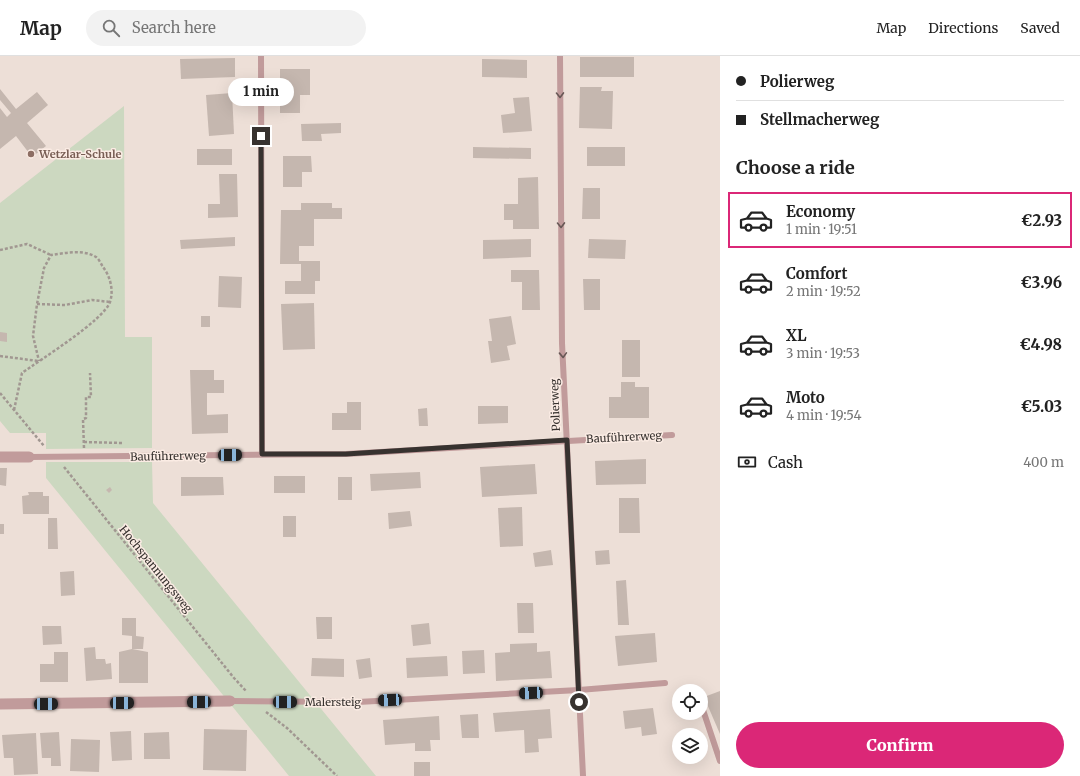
<!DOCTYPE html>
<meta charset="utf-8">
<style>
body{margin:0;font-family:Merriweather,serif;background:#f2f2f2;color:#222;height:100vh;display:flex;flex-direction:column;font-size:15px;white-space:nowrap}
*{box-sizing:border-box;margin:0}
p{font-size:13px;color:#767676}
.icon{flex:none;width:22px;height:22px;fill:none;stroke:currentColor;stroke-width:2;stroke-linecap:round;stroke-linejoin:round}
.map{position:relative;flex:1;overflow:hidden}
.details{display:flex;flex-direction:column;background:#fff;width:360px}
.details>*{flex:none}
.top-card{display:grid;align-content:center;height:88px;padding:0 16px;background:#fff}
.buttons{position:absolute;left:672px;top:628px;display:grid;gap:8px}
.buttons a{display:grid;place-items:center;width:36px;height:36px;border-radius:50%;background:#fff;box-shadow:0 4px 16px #0002;font-size:20px}
.end{position:absolute;width:18px;height:18px;margin:-9px;border:5px solid #37322f;background:#fff;box-shadow:0 0 0 2px #fff}
.from{border-radius:50%}
.bubble{position:absolute;height:28px;border-radius:14px;background:#fff;box-shadow:0 4px 16px #0002;font-size:13px;font-weight:800;line-height:28px;text-align:center}
.car{position:absolute;width:12px;height:24px;margin:-12px -6px;border-radius:5px;box-shadow:0 0 3px 1px #0007;background:linear-gradient(#222 24%,#8ab4d8 0 40%,#222 0 76%,#8ab4d8 0 86%,#222 0)}
.top-card b{display:flex;align-items:center;gap:14px;height:38px;font-size:15px}
.top-card b+b{border-top:1px solid #e0e0e0}
.top-card i{width:10px;height:10px;background:#222}
ul{padding:0;list-style:none}
li{display:flex;align-items:center;gap:12px;height:56px;margin:0 8px 6px;padding:0 8px;border:2px solid transparent;border-radius:0px}
li div{flex:1}
li b{display:block;font-size:15px}
li em{font-style:normal;font-weight:800}
li.current{border-color:#db2777}
li>.icon{width:36px;height:36px;stroke-width:1.5}
h2{padding:0 16px;font-size:18px;line-height:48px}
.pay{display:flex;align-items:center;gap:10px;height:44px;padding:0 16px;font-size:15px}
.pay p{margin-inline-start:auto}
.primary-button{display:flex;gap:8px;margin-top:auto;padding:8px 16px}
.primary-button a{flex:1;height:46px;border-radius:24px;background:#db2777;color:#fff;font-size:16px;font-weight:800;line-height:46px;text-align:center}
header{display:flex;align-items:center;gap:24px;box-sizing:border-box;height:56px;padding:0 20px;background:#fff;border-bottom:1px solid #e0e0e0}
header strong{font-size:19px}
nav{display:flex;gap:22px;margin-inline-start:auto;font-size:14px}
.search{width:280px;height:36px;background:#f2f2f2;display:flex;align-items:center;gap:10px;box-sizing:border-box;padding:0 14px;border-radius:22px;color:#767676;font-size:15px}
main{display:flex;flex:1;min-height:0}
.map>svg:first-child{display:block}
.green{fill:#ccd8c0}
.building{fill:#c5b7af}
.lines{fill:none;stroke-linecap:round;stroke-linejoin:round}
.path{stroke:#a19791;stroke-width:2.5;stroke-dasharray:3 2;stroke-linecap:butt}
.service{stroke:#c19b9b;stroke-width:6}
.minor{stroke:#c19b9b;stroke-width:11}
.oneway{stroke:#675755}
.route{stroke:#37322f;stroke-width:5}
.education-dot{fill:#8d6e63;stroke:#fbece4;stroke-width:1.5}
.labels{text-anchor:middle;stroke-width:3;stroke-linejoin:round;paint-order:stroke}
.education-label{font-size:11px;font-weight:bold;fill:#785e54;stroke:#fbece4;text-anchor:start}
.street-label{font-size:11px;fill:#37322f;stroke:#fbece4}
</style>
<header>
<strong>Map</strong>
<div class="search"><svg class="icon" aria-label="search" viewBox="0 0 24 24"><circle cx="10" cy="10" r="6"/><path d="M15 15l6 6"/></svg>Search here</div>
<nav><a>Map</a><a>Directions</a><a>Saved</a></nav>
</header>
<main>
<div class="map">
<svg width="720" height="720" viewBox="0 0 720 720">
<rect width="100%" height="100%" fill="#eddfd7"/>
<g class="green">
<polygon points="124,50 125,281 152,281 152,392 46,393 46,377 10,377 0,365 0,147"/>
<polygon points="46,406 152,406 153,447 376,720 289,720 46,422"/>
</g>
<g class="building">
<rect x="580" y="1" width="54" height="20"/>
<polygon points="235,2 235,21 181,23 180,3"/>
<polygon points="482,3 527,4 527,22 482,21"/>
<polygon points="280,13 310,13 310,39 300,39 300,57 280,57"/>
<polygon points="580,31 602,31 601,35 613,35 612,73 579,72"/>
<polygon points="0,33 16,53 37,36 48,49 27,67 46,90 32,101 16,80 0,93 0,52 7,61 11,57 0,44"/>
<polygon points="232,37 234,78 209,80 206,39"/>
<polygon points="529,41 532,75 503,77 501,59 515,57 513,42"/>
<polygon points="341,67 341,77 321,78 322,85 302,85 301,68"/>
<polygon points="473,91 531,92 531,103 473,102"/>
<rect x="587" y="91" width="38" height="19"/>
<rect x="197" y="93" width="35" height="16"/>
<polygon points="283,100 311,100 312,116 302,116 302,131 283,131"/>
<polygon points="219,118 237,118 238,161 208,162 208,148 220,148"/>
<polygon points="538,121 539,173 513,173 513,164 504,164 504,148 518,148 518,122"/>
<polygon points="583,132 600,132 600,163 582,163"/>
<polygon points="301,147 332,147 332,152 342,152 342,163 314,163 314,190 299,190 299,205 320,205 320,225 315,225 315,238 285,238 285,225 301,225 301,208 280,208 281,154 301,154"/>
<polygon points="235,181 235,190 181,193 180,184"/>
<polygon points="531,183 531,201 483,203 483,184"/>
<polygon points="589,183 626,184 625,203 588,202"/>
<polygon points="511,214 539,214 540,254 522,254 522,226 511,226"/>
<polygon points="219,220 242,221 241,252 218,251"/>
<polygon points="583,223 600,223 600,254 584,254"/>
<polygon points="314,247 315,293 283,294 281,248"/>
<rect x="201" y="260" width="9" height="11"/>
<polygon points="511,260 516,288 507,290 510,304 491,307 488,285 492,285 489,263"/>
<polygon points="0,276 7,277 7,286 0,285"/>
<rect x="622" y="284" width="18" height="37"/>
<polygon points="190,314 214,314 214,324 224,324 224,337 207,337 207,359 228,358 228,377 192,378"/>
<polygon points="621,326 635,326 635,331 649,331 649,362 609,362 609,341 621,341"/>
<polygon points="347,346 361,346 361,374 332,374 332,357 347,357"/>
<polygon points="478,350 508,350 508,367 478,368"/>
<polygon points="427,352 428,370 419,370 418,353"/>
<polygon points="646,403 646,428 596,429 595,405"/>
<polygon points="535,408 537,438 482,441 480,411"/>
<polygon points="0,412 7,412 6,430 0,429"/>
<polygon points="420,416 421,432 371,435 370,418"/>
<rect x="274" y="420" width="31" height="17"/>
<polygon points="181,421 223,421 224,439 181,440"/>
<rect x="338" y="421" width="14" height="23"/>
<polygon points="110,431 112,434 109,437 106,434"/>
<polygon points="28,436 43,436 43,440 49,440 49,458 23,458 22,440 29,439"/>
<polygon points="619,442 639,442 640,477 619,477"/>
<polygon points="522,451 523,490 500,491 498,452"/>
<polygon points="410,455 412,470 389,473 388,457"/>
<rect x="283" y="460" width="13" height="21"/>
<polygon points="48,462 57,462 58,493 48,493"/>
<rect x="0" y="468" width="4" height="10"/>
<polygon points="551,494 553,509 535,511 533,497"/>
<polygon points="609,494 610,508 596,509 595,495"/>
<polygon points="74,515 75,539 61,540 60,516"/>
<polygon points="626,524 629,569 618,569 616,525"/>
<polygon points="517,547 533,547 534,577 518,577"/>
<polygon points="316,561 332,561 332,583 317,583"/>
<polygon points="122,562 136,562 136,580 144,581 143,593 132,593 148,596 148,627 119,627 119,596 132,593 132,580 122,579"/>
<polygon points="429,567 431,588 413,590 411,569"/>
<polygon points="42,570 61,570 62,588 43,589"/>
<polygon points="655,577 657,606 618,610 615,580"/>
<polygon points="537,587 537,596 550,595 552,622 496,625 495,597 510,596 510,588"/>
<polygon points="95,591 96,603 105,603 106,608 111,607 112,623 86,625 84,592"/>
<polygon points="484,594 485,617 463,618 462,595"/>
<polygon points="54,596 68,596 68,626 40,626 40,608 54,608"/>
<polygon points="447,600 448,620 407,622 406,602"/>
<polygon points="312,602 344,603 344,621 311,620"/>
<polygon points="370,602 372,621 359,623 356,604"/>
<polygon points="720,635 720,678 704,641"/>
<polygon points="653,652 657,678 642,680 641,671 625,673 623,655"/>
<polygon points="550,653 552,682 538,683 539,696 525,697 524,674 495,676 493,657"/>
<polygon points="478,658 479,682 462,682 460,659"/>
<polygon points="439,660 440,684 430,684 431,695 415,695 415,687 385,689 383,664"/>
<polygon points="204,673 247,674 246,715 203,714"/>
<polygon points="131,675 132,704 112,705 110,676"/>
<polygon points="59,676 61,710 51,710 51,702 42,702 40,677"/>
<polygon points="169,676 170,703 144,703 144,677"/>
<polygon points="36,677 38,718 14,719 13,702 4,702 2,679"/>
<polygon points="71,683 100,684 99,716 70,715"/>
<rect x="414" y="706" width="16" height="14"/>
</g>
<g class="lines">
<g class="path">
<polyline points="0,194 27,188 51,199"/>
<polyline points="37,248 65,249 92,244 110,246"/>
<polyline points="0,300 38,305"/>
<polyline points="0,337 44,390"/>
<path d="M 14,354 L 22,317 C 40,304 104,264 110,246 C 114,234 110,220 103,211 C 101,208 99,203 96,201 C 83,193 65,197 51,199 L 44,212 L 37,248 L 33,280 L 39,305"/>
<polyline points="84,386 122,387"/>
<polyline points="84,392 83,363 86,362 86,341 91,341 90,317"/>
<polyline points="64,411 234,622 246,635"/>
<polyline points="266,656 287,672 337,720"/>
</g>
<g class="service">
<polyline points="261,0 262,398"/>
<polyline points="560,0 562,287 583,720"/>
<polyline points="29,401 346,398 672,379"/>
<polyline points="230,645 358,646 579,634 665,627"/>
<polyline points="702,651 720,705"/>
</g>
<g class="minor">
<polyline points="0,401 29,401"/>
<polyline points="0,648 230,645"/>
</g>
</g>
<defs><path id="oneway-chevron" d="M-2-3.5L2.5 0L-2 3.5" fill="none" stroke-width="1.6" stroke-linecap="round" stroke-linejoin="round"/></defs>
<g class="oneway">
<use href="#oneway-chevron" transform="translate(560 39) rotate(89)"/>
<use href="#oneway-chevron" transform="translate(561 169) rotate(89)"/>
<use href="#oneway-chevron" transform="translate(563 299) rotate(88)"/>
</g>
<g class="lines">
<polyline class="route" points="261,80 262,398 346,398 567,384 579,646"/>
</g>
<circle class="education-dot" cx="31" cy="98" r="4"/>
<g class="labels">
<g class="education-label">
<text x="39" y="102">Wetzlar-Schule</text>
</g>
<g class="street-label">
<text transform="translate(555 349) rotate(-92)" y="4">Polierweg</text>
<text transform="translate(624 381) rotate(-3)" y="4">Bauführerweg</text>
<text transform="translate(168 400) rotate(-1)" y="4">Bauführerweg</text>
<text transform="translate(156 513) rotate(51)" y="4">Hochspannungsweg</text>
<text x="333" y="650">Malersteig</text>
</g>
</g>
</svg>
<div class="buttons">
<a><svg class="icon" aria-label="locate" viewBox="0 0 24 24"><circle cx="12" cy="12" r="6"/><path d="M12 2v4M12 18v4M2 12h4M18 12h4"/></svg></a>
<a><svg class="icon" aria-label="layers" viewBox="0 0 24 24"><path d="M12 4l9 5-9 5-9-5zM3 14l9 5 9-5"/></svg></a>
</div>
<i class="end from" style="left:579px;top:646px"></i>
<i class="end" style="left:261px;top:80px"></i>
<div class="bubble" style="left:228px;top:22px;width:66px">1 min</div>
<i class="car" style="left:230px;top:399px;rotate:89deg"></i>
<i class="car" style="left:531px;top:637px;rotate:267deg"></i>
<i class="car" style="left:390px;top:644px;rotate:267deg"></i>
<i class="car" style="left:199px;top:646px;rotate:269deg"></i>
<i class="car" style="left:285px;top:646px;rotate:90deg"></i>
<i class="car" style="left:122px;top:647px;rotate:89deg"></i>
<i class="car" style="left:46px;top:648px;rotate:89deg"></i>
</div>
<section class="details">
<div class="top-card">
<b><i class="from"></i>Polierweg</b>
<b><i></i>Stellmacherweg</b>
</div>
<h2>Choose a ride</h2>
<ul>
<li class="current"><svg class="icon" aria-label="car" viewBox="0 0 24 24"><path d="M5 17H2v-5l4-1 3-4h7l3 4 3 1v5h-3M9 17h6M6 11h13"/><circle cx="7" cy="17" r="2"/><circle cx="17" cy="17" r="2"/></svg><div><b>Economy</b><p>1 min · 19:51</p></div><em>€2.93</em></li>
<li><svg class="icon" aria-label="car" viewBox="0 0 24 24"><path d="M5 17H2v-5l4-1 3-4h7l3 4 3 1v5h-3M9 17h6M6 11h13"/><circle cx="7" cy="17" r="2"/><circle cx="17" cy="17" r="2"/></svg><div><b>Comfort</b><p>2 min · 19:52</p></div><em>€3.96</em></li>
<li><svg class="icon" aria-label="car" viewBox="0 0 24 24"><path d="M5 17H2v-5l4-1 3-4h7l3 4 3 1v5h-3M9 17h6M6 11h13"/><circle cx="7" cy="17" r="2"/><circle cx="17" cy="17" r="2"/></svg><div><b>XL</b><p>3 min · 19:53</p></div><em>€4.98</em></li>
<li><svg class="icon" aria-label="car" viewBox="0 0 24 24"><path d="M5 17H2v-5l4-1 3-4h7l3 4 3 1v5h-3M9 17h6M6 11h13"/><circle cx="7" cy="17" r="2"/><circle cx="17" cy="17" r="2"/></svg><div><b>Moto</b><p>4 min · 19:54</p></div><em>€5.03</em></li>
</ul>
<div class="pay"><svg class="icon" aria-label="cash" viewBox="0 0 24 24"><path d="M3 7h18v10H3z"/><circle cx="12" cy="12" r="2"/></svg>Cash<p>400 m</p></div>
<div class="primary-button"><a>Confirm</a></div>
</section>
</main>
